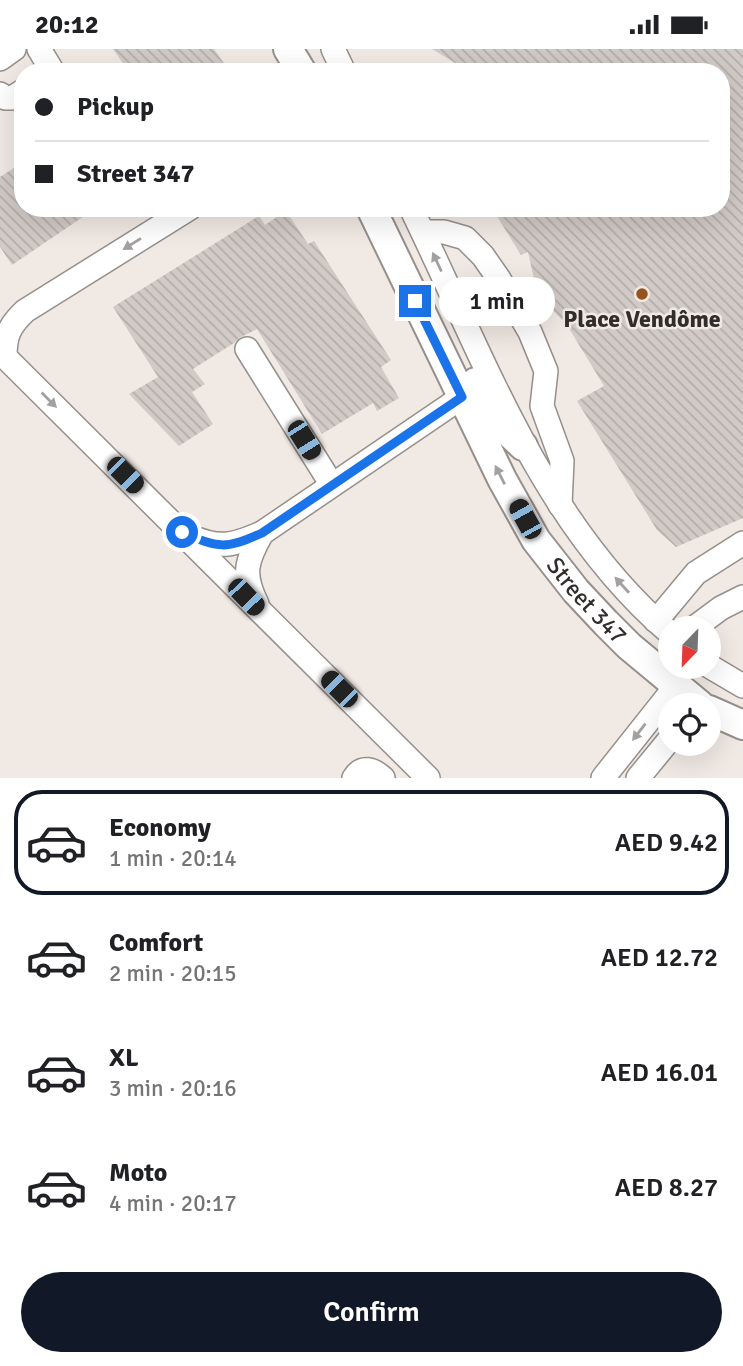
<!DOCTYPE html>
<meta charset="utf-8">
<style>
body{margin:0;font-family:Signika,sans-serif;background:#f2f2f2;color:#202124;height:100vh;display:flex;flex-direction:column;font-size:26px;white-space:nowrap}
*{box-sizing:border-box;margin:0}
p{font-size:23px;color:#757577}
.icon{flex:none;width:38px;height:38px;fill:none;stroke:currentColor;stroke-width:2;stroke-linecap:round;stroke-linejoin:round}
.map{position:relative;height:729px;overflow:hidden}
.side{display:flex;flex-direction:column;background:#fff;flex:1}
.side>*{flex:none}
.hud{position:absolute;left:14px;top:14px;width:716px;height:154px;border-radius:28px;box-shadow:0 7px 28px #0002;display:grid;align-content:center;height:154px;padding:0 21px;background:#fff}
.needle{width:46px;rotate:203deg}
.controls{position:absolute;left:658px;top:567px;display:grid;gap:14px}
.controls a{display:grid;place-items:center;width:63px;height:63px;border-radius:50%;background:#fff;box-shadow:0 7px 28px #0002;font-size:35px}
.end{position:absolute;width:32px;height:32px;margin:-16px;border:9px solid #1a73e8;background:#fff;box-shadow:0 0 0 4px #fff}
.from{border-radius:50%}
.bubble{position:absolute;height:49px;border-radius:24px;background:#fff;box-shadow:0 7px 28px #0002;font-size:23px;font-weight:600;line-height:49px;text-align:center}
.car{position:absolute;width:21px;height:42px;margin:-21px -10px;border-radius:9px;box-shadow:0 0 5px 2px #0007;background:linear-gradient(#222 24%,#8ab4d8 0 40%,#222 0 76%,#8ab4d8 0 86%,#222 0)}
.hud b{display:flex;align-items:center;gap:24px;height:66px;font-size:26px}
.hud b+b{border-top:2px solid #e0e0e0}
.hud i{width:18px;height:18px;background:#202124}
ul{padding:12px 0 0;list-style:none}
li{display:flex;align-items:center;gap:21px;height:105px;margin:0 14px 10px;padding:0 7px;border:4px solid transparent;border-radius:28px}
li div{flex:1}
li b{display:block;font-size:26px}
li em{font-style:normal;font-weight:600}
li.current{border-color:#111827}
li>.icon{width:63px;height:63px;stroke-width:1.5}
.primary-button{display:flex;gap:14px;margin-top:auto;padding:14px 21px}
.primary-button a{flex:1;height:80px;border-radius:42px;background:#111827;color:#fff;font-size:28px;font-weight:600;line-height:80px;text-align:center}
.status{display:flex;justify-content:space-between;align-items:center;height:49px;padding:0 35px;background:#fff;direction:ltr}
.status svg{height:19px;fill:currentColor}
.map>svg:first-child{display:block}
.building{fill:url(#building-back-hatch)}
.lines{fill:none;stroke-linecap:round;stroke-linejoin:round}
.minor-casing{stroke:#968f8b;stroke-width:26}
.major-casing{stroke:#968f8b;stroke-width:32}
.minor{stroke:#fff;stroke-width:23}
.major{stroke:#fff;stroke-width:28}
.oneway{fill:#a2a0a0}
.route{stroke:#1a73e8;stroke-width:9}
.poi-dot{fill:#955320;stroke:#f0e9e4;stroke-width:2.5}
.labels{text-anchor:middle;stroke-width:5;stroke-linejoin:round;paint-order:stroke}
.poi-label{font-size:24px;font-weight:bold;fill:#302d2c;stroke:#f0e9e4}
.street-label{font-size:24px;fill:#302d2c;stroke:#f0e9e4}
</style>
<div class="status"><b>20:12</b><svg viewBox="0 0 49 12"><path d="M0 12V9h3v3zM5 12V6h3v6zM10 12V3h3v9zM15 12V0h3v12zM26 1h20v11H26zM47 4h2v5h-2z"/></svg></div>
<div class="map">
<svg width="743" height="729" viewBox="0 0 743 729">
<defs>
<pattern id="building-back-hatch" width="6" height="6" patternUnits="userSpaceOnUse" patternTransform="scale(1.75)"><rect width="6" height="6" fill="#d1cac6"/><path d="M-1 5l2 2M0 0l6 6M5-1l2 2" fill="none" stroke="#b4aeaa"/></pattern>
</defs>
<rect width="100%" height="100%" fill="#f0e9e4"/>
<g class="building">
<polygon points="113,0 214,0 230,23 129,23"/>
<polygon points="432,0 743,0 743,469 676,498 657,481 577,352 604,337 567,276 547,255 535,234 528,203 521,206 492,159 721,159 721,23 470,23"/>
<polygon points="23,113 23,159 96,159 12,216 0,198 0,128"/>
<polygon points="286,162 308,195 314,192 391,311 381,318 399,349 377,362 373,354 322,385 257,280 239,289 234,294 193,320 205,335 192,343 213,375 179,397 129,345 158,328 113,258 259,167 265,176"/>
</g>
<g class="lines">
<g class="minor-casing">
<g id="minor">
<polyline points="39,0 53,23"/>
<polyline points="333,0 344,23"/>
<polyline points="0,10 14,0"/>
<polyline points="0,45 5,49 12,49 23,42"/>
<path d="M 411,159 C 484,308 541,474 670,584"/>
<polyline points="423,183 444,183 465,189 483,207 499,230 530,283 546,322 542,357 562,412 560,456"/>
<polyline points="247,300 332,436"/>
<polyline points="0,303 428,729"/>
<path d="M 5,308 C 5,287 9,277 25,262 L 190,159"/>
<path d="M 189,487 C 220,500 232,497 262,484 L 462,348"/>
<path d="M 257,555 C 242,525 246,512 262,484"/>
<polyline points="656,572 696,524 743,494"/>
<polyline points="694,579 721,559 743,548"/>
<polyline points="709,617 743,637"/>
<path d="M 354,729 C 362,716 373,720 383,729"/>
<polyline points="603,729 676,637"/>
<polyline points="638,729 670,690"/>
</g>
</g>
<g class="major-casing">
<g id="major">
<polyline points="288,0 302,23"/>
<path id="s1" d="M 371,159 L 502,430 L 536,491 L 576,542 L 606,574 L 629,597 L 700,656"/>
<polyline points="476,333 496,371 523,397"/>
<polyline points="709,661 743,676"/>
</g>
</g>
<use href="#minor" class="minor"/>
<use href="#major" class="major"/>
</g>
<defs><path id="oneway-solid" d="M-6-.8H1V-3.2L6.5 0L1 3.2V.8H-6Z" transform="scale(1.75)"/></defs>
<g class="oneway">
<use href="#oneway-solid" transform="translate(132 195) rotate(148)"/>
<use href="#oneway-solid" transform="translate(437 213) rotate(-115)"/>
<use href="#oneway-solid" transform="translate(49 351) rotate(45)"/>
<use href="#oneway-solid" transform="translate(500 426) rotate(-117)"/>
<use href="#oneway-solid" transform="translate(622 536) rotate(-132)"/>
<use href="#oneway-solid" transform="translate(639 683) rotate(128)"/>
</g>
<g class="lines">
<path class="route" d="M 182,483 C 219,500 226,500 262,484 L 462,348 L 415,252"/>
</g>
<circle class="poi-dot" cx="642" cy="245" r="7"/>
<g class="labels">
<g class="poi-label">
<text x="642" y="278">Place Vendôme</text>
</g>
<g class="street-label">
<text dy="8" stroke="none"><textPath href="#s1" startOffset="450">Street 347</textPath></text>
</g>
</g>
</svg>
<div class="controls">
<a><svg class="needle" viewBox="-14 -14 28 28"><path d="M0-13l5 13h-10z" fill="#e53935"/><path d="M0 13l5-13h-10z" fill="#757577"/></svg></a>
<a><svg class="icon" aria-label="locate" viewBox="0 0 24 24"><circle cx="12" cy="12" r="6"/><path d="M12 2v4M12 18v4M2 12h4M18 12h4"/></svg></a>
</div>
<i class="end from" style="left:182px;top:483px"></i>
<i class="end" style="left:415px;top:252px"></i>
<div class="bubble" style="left:439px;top:228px;width:116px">1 min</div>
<i class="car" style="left:304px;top:391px;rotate:148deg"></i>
<i class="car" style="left:125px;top:426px;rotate:135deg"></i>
<i class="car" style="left:525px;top:470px;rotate:331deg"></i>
<i class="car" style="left:246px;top:548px;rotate:136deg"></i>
<i class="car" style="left:339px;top:640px;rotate:315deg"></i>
<div class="hud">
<b><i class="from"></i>Pickup</b>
<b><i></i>Street 347</b>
</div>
</div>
<section class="side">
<ul>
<li class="current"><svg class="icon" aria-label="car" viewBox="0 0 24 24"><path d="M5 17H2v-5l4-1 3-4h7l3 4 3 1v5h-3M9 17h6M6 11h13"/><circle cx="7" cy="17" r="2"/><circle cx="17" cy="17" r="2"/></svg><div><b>Economy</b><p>1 min · 20:14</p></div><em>AED 9.42</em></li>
<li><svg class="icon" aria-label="car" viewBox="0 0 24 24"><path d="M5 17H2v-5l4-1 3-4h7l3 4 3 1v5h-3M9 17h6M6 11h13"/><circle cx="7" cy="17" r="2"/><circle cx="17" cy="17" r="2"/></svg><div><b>Comfort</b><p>2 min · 20:15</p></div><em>AED 12.72</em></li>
<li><svg class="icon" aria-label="car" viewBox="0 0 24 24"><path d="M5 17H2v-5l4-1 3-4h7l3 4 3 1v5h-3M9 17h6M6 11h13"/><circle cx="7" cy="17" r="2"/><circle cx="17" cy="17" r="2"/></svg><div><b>XL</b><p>3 min · 20:16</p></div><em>AED 16.01</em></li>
<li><svg class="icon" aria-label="car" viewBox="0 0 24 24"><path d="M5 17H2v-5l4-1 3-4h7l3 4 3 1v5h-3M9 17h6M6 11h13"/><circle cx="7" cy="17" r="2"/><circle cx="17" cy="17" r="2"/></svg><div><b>Moto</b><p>4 min · 20:17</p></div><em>AED 8.27</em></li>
</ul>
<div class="primary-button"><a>Confirm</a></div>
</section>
